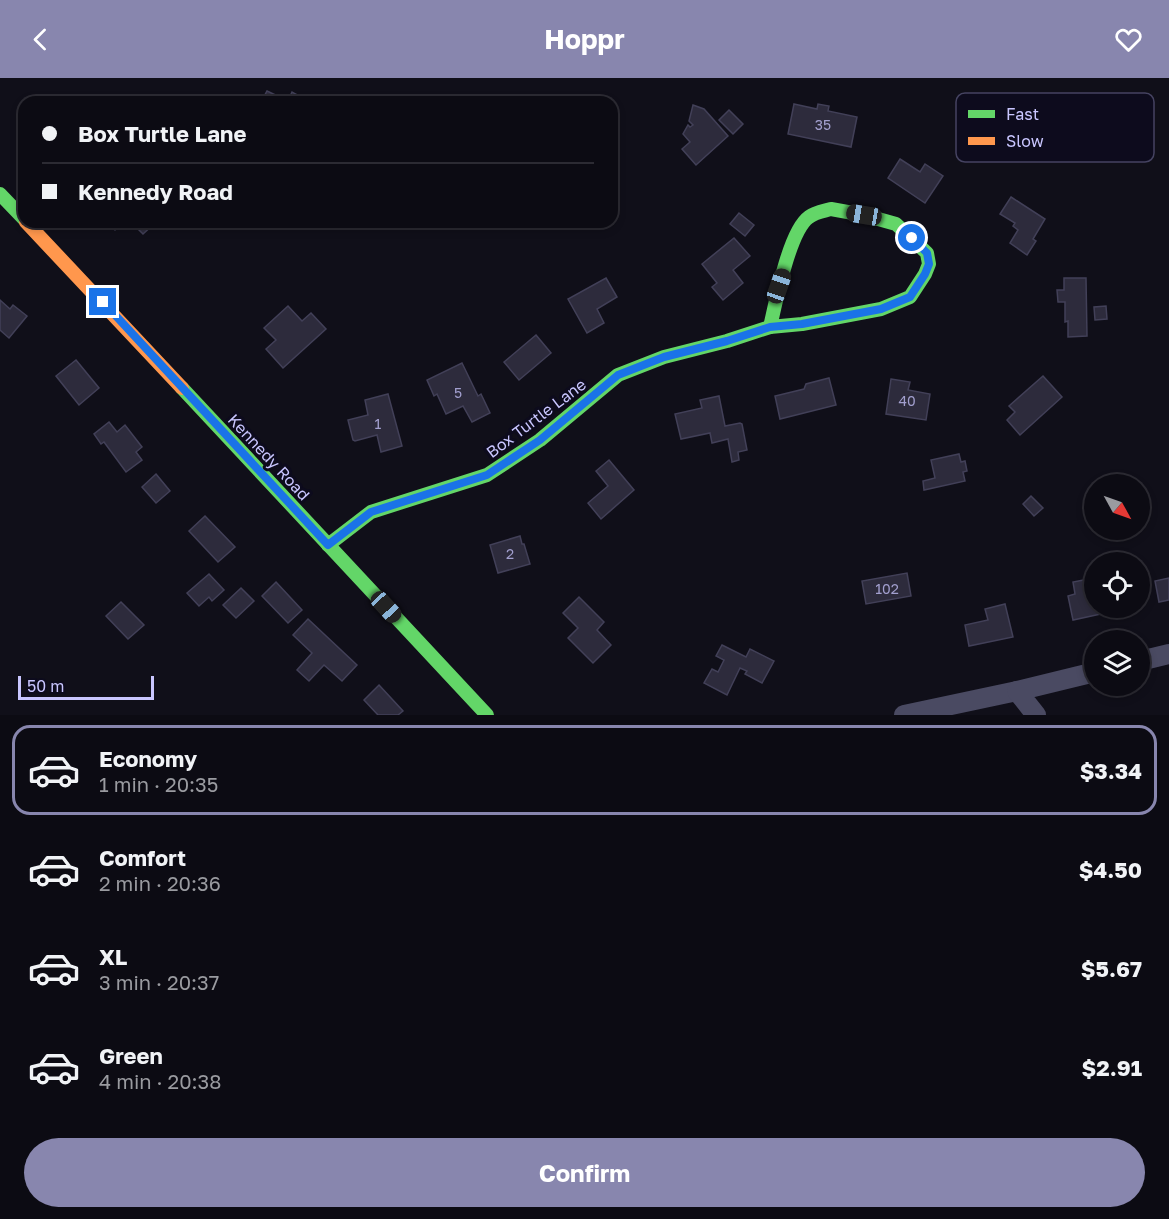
<!DOCTYPE html>
<meta charset="utf-8">
<style>
body{margin:0;font-family:"Golos Text",sans-serif;background:#1a1921;color:#f1f3f6;height:100vh;display:flex;flex-direction:column;font-size:22px;white-space:nowrap}
*{box-sizing:border-box;margin:0}
p{font-size:20px;color:#9a9ba0}
.icon{flex:none;width:33px;height:33px;fill:none;stroke:currentColor;stroke-width:2;stroke-linecap:round;stroke-linejoin:round}
.map{position:relative;height:637px;overflow:hidden}
.panel{display:flex;flex-direction:column;background:#0c0b13;flex:1}
.panel>*{flex:none}
.hud{position:absolute;left:18px;top:18px;width:600px;height:132px;border-radius:18px;box-shadow:0 3px 9px #0003,0 0 0 2px #2c2b33;display:grid;align-content:center;height:132px;padding:0 24px;background:#0c0b13}
.needle{width:39px;rotate:130deg}
.buttons{position:absolute;left:1084px;top:396px;display:grid;gap:12px}
.buttons a{display:grid;place-items:center;width:66px;height:66px;border-radius:50%;background:#0c0b13;box-shadow:0 3px 9px #0003,0 0 0 2px #2c2b33;font-size:30px}
.scale{position:absolute;left:18px;bottom:15px;width:136px;box-sizing:border-box;padding-left:6px;border:3px solid #c9c6ff;border-top:0;font-size:16px;line-height:21px;white-space:nowrap;color:#c9c6ff;-webkit-text-stroke:4px #0d0b1d;paint-order:stroke}
.end{position:absolute;width:27px;height:27px;margin:-14px;border:8px solid #1a73e8;background:#fff;box-shadow:0 0 0 3px #fff}
.from{border-radius:50%}
.car{position:absolute;width:18px;height:36px;margin:-18px -9px;border-radius:8px;box-shadow:0 0 4px 2px #0007;background:linear-gradient(#222 24%,#8ab4d8 0 40%,#222 0 76%,#8ab4d8 0 86%,#222 0)}
.hud b{display:flex;align-items:center;gap:21px;height:57px;font-size:22px}
.hud b+b{border-top:2px solid #2c2b33}
.hud i{width:15px;height:15px;background:#f1f3f6}
ul{padding:10px 0 0;list-style:none}
li{display:flex;align-items:center;gap:18px;height:90px;margin:0 12px 9px;padding:0 12px;border:3px solid transparent;border-radius:18px}
li div{flex:1}
li b{display:block;font-size:22px}
li em{font-style:normal;font-weight:700}
li.on{border-color:#8886ae}
li>.icon{width:54px;height:54px;stroke-width:1.5}
.action{display:flex;gap:12px;margin-top:auto;padding:12px 24px}
.action a{flex:1;height:69px;border-radius:36px;background:#8886ae;color:#fff;font-size:24px;font-weight:700;line-height:69px;text-align:center}
header{display:flex;justify-content:space-between;align-items:center;height:78px;padding:0 24px;background:#8886ae;color:#fff;font-size:27px;font-weight:700}
.map>svg:first-child{display:block}
.building{fill:#2d2b3c;stroke:#424058;stroke-width:1.5}
.lines{fill:none;stroke-linecap:round;stroke-linejoin:round}
.street{stroke:#4a4a62;stroke-width:20}
.fast{stroke:#63d668;stroke-width:14}
.slow{stroke:#ff974d;stroke-width:14}
.route{stroke:#1a73e8;stroke-width:8}
.labels{text-anchor:middle;stroke-width:6;stroke-linejoin:round;paint-order:stroke}
.number-label{font-size:14px;fill:#a29fce}
.street-label{font-size:16px;fill:#c9c6ff;stroke:#0d0b1d}
.key{fill:#0d0b1d;stroke:#454361;stroke-width:1.5}
.key-label{font-size:16px;fill:#c9c6ff}
</style>
<header><svg class="icon" aria-label="back" viewBox="0 0 24 24"><path d="M15 5l-7 7 7 7"/></svg>Hoppr<svg class="icon" aria-label="heart" viewBox="0 0 24 24"><path d="M12 20l-8-8c-3-5 5-10 8-4 3-6 11-1 8 4z"/></svg></header>
<div class="map">
<svg width="1169" height="637" viewBox="0 0 1169 637">
<rect width="100%" height="100%" fill="#100f19"/>
<g class="building">
<polygon points="267,13 288,23 292,14 301,19 298,24 261,24"/>
<polygon points="794,26 817,31 818,26 829,28 828,33 857,39 851,69 788,56"/>
<polygon points="693,27 704,31 728,58 696,87 682,71 690,64 683,56 688,47 690,49 693,47 689,43"/>
<polygon points="729,32 743,46 733,56 719,42"/>
<polygon points="900,81 920,94 925,86 943,98 925,125 888,100"/>
<polygon points="1011,119 1045,141 1033,161 1036,163 1027,177 1010,165 1018,152 1013,148 1015,145 1000,136"/>
<polygon points="739,135 754,147 745,158 730,146"/>
<polygon points="108,144 123,144 115,152"/>
<polygon points="131,144 156,144 143,156"/>
<polygon points="734,160 750,178 733,192 743,205 723,222 712,209 717,205 702,186"/>
<polygon points="606,200 617,219 597,231 604,245 587,255 568,221"/>
<polygon points="1064,200 1086,200 1087,258 1068,259 1068,243 1065,244 1065,224 1058,224 1057,212 1064,212"/>
<polygon points="0,222 10,231 13,227 27,238 9,260 0,252"/>
<polygon points="288,228 302,243 311,235 326,251 283,290 266,271 276,262 264,250"/>
<polygon points="1106,228 1107,241 1095,242 1094,229"/>
<polygon points="536,257 551,275 519,302 504,284"/>
<polygon points="76,282 99,310 79,327 56,298"/>
<polygon points="462,285 478,318 481,316 490,335 472,344 463,328 446,336 437,316 434,318 427,302"/>
<polygon points="1043,298 1062,319 1020,357 1007,342 1015,334 1009,328"/>
<polygon points="829,300 836,327 780,341 775,318 804,311 806,306"/>
<polygon points="891,301 910,304 908,312 930,316 926,342 886,336"/>
<polygon points="388,316 402,368 381,374 377,357 355,363 353,362 348,342 368,337 365,322"/>
<polygon points="719,318 725,348 740,345 742,346 747,372 738,374 739,382 732,384 728,361 712,365 710,355 681,361 675,336 702,330 700,322"/>
<polygon points="109,344 117,354 125,347 142,369 136,374 142,382 126,394 104,364 101,366 94,356"/>
<polygon points="959,376 961,384 965,383 967,393 963,394 965,403 924,412 923,403 935,400 931,382"/>
<polygon points="609,382 634,412 601,441 588,425 608,408 596,393"/>
<polygon points="156,396 170,413 156,425 142,409"/>
<polygon points="1031,418 1043,430 1034,438 1023,426"/>
<polygon points="205,438 235,469 218,484 189,453"/>
<polygon points="520,458 522,466 524,466 530,486 498,495 490,467"/>
<polygon points="907,495 911,518 866,526 862,503"/>
<polygon points="209,496 224,512 212,523 209,519 199,528 187,515"/>
<polygon points="1094,500 1095,530 1124,530 1124,531 1073,542 1068,518 1075,516 1073,504"/>
<polygon points="1169,500 1169,522 1159,524 1155,503"/>
<polygon points="276,504 302,532 288,545 262,518"/>
<polygon points="241,510 254,523 236,540 223,527"/>
<polygon points="579,519 604,544 597,552 611,567 593,585 568,560 578,550 563,535"/>
<polygon points="121,524 144,547 128,561 106,538"/>
<polygon points="1005,526 1013,559 969,568 965,547 988,542 985,531"/>
<polygon points="308,541 357,587 342,603 324,587 309,603 297,592 312,575 293,557"/>
<polygon points="722,567 746,579 750,571 774,583 762,605 745,596 747,593 740,590 727,617 704,605 712,591 718,594 724,582 716,578"/>
<polygon points="379,607 403,633 398,637 378,637 364,622"/>
</g>
<g class="lines">
<g class="street">
<polyline points="1140,583 1169,576"/>
<polyline points="904,637 1017,613"/>
<polyline points="1036,637 1017,613 1095,594"/>
</g>
<g class="fast">
<polyline points="0,116 24,141"/>
<path d="M 831,131 L 864,137 L 896,146 L 927,175 L 929,186 L 925,196 L 910,219 L 881,231 L 802,246 L 770,249 C 776,224 789,153 809,139 C 815,134 824,133 831,131 Z"/>
<polyline points="182,310 487,637"/>
<polyline points="328,467 371,434 487,397 540,362 618,297 664,279 727,263 770,249"/>
</g>
<polyline class="slow" points="26,144 182,310"/>
</g>
<g class="lines">
<polyline class="route" points="103,224 328,467 371,434 487,397 540,362 618,297 664,279 727,263 770,249 802,246 881,231 910,219 925,196 929,186 927,175 912,160"/>
</g>
<g class="labels">
<g class="number-label">
<text x="823" y="52">35</text>
<text x="458" y="320">5</text>
<text x="907" y="328">40</text>
<text x="378" y="351">1</text>
<text x="510" y="481">2</text>
<text x="887" y="516">102</text>
</g>
<g class="street-label">
<text transform="translate(536 340) rotate(-37)" y="6">Box Turtle Lane</text>
<text transform="translate(269 379) rotate(47)" y="6">Kennedy Road</text>
</g>
</g>
<rect x="956" y="15" width="198" height="69" rx="9" class="key"/>
<rect x="968" y="32" width="27" height="8" fill="#63d668"/>
<rect x="968" y="59" width="27" height="8" fill="#ff974d"/>
<g class="key-label">
<text x="1006" y="42">Fast</text>
<text x="1006" y="69">Slow</text>
</g>
</svg>
<div class="buttons">
<a><svg class="needle" viewBox="-14 -14 28 28"><path d="M0-13l5 13h-10z" fill="#e53935"/><path d="M0 13l5-13h-10z" fill="#9a9ba0"/></svg></a>
<a><svg class="icon" aria-label="locate" viewBox="0 0 24 24"><circle cx="12" cy="12" r="6"/><path d="M12 2v4M12 18v4M2 12h4M18 12h4"/></svg></a>
<a><svg class="icon" aria-label="layers" viewBox="0 0 24 24"><path d="M12 4l9 5-9 5-9-5zM3 14l9 5 9-5"/></svg></a>
</div>
<div class="scale">50 m</div>
<i class="end from" style="left:912px;top:160px"></i>
<i class="end" style="left:103px;top:224px"></i>
<i class="car" style="left:864px;top:137px;rotate:280deg"></i>
<i class="car" style="left:779px;top:208px;rotate:19deg"></i>
<i class="car" style="left:386px;top:529px;rotate:137deg"></i>
<div class="hud">
<b><i class="from"></i>Box Turtle Lane</b>
<b><i></i>Kennedy Road</b>
</div>
</div>
<section class="panel">
<ul>
<li class="on"><svg class="icon" aria-label="car" viewBox="0 0 24 24"><path d="M5 17H2v-5l4-1 3-4h7l3 4 3 1v5h-3M9 17h6M6 11h13"/><circle cx="7" cy="17" r="2"/><circle cx="17" cy="17" r="2"/></svg><div><b>Economy</b><p>1 min · 20:35</p></div><em>$3.34</em></li>
<li><svg class="icon" aria-label="car" viewBox="0 0 24 24"><path d="M5 17H2v-5l4-1 3-4h7l3 4 3 1v5h-3M9 17h6M6 11h13"/><circle cx="7" cy="17" r="2"/><circle cx="17" cy="17" r="2"/></svg><div><b>Comfort</b><p>2 min · 20:36</p></div><em>$4.50</em></li>
<li><svg class="icon" aria-label="car" viewBox="0 0 24 24"><path d="M5 17H2v-5l4-1 3-4h7l3 4 3 1v5h-3M9 17h6M6 11h13"/><circle cx="7" cy="17" r="2"/><circle cx="17" cy="17" r="2"/></svg><div><b>XL</b><p>3 min · 20:37</p></div><em>$5.67</em></li>
<li><svg class="icon" aria-label="car" viewBox="0 0 24 24"><path d="M5 17H2v-5l4-1 3-4h7l3 4 3 1v5h-3M9 17h6M6 11h13"/><circle cx="7" cy="17" r="2"/><circle cx="17" cy="17" r="2"/></svg><div><b>Green</b><p>4 min · 20:38</p></div><em>$2.91</em></li>
</ul>
<div class="action"><a>Confirm</a></div>
</section>
